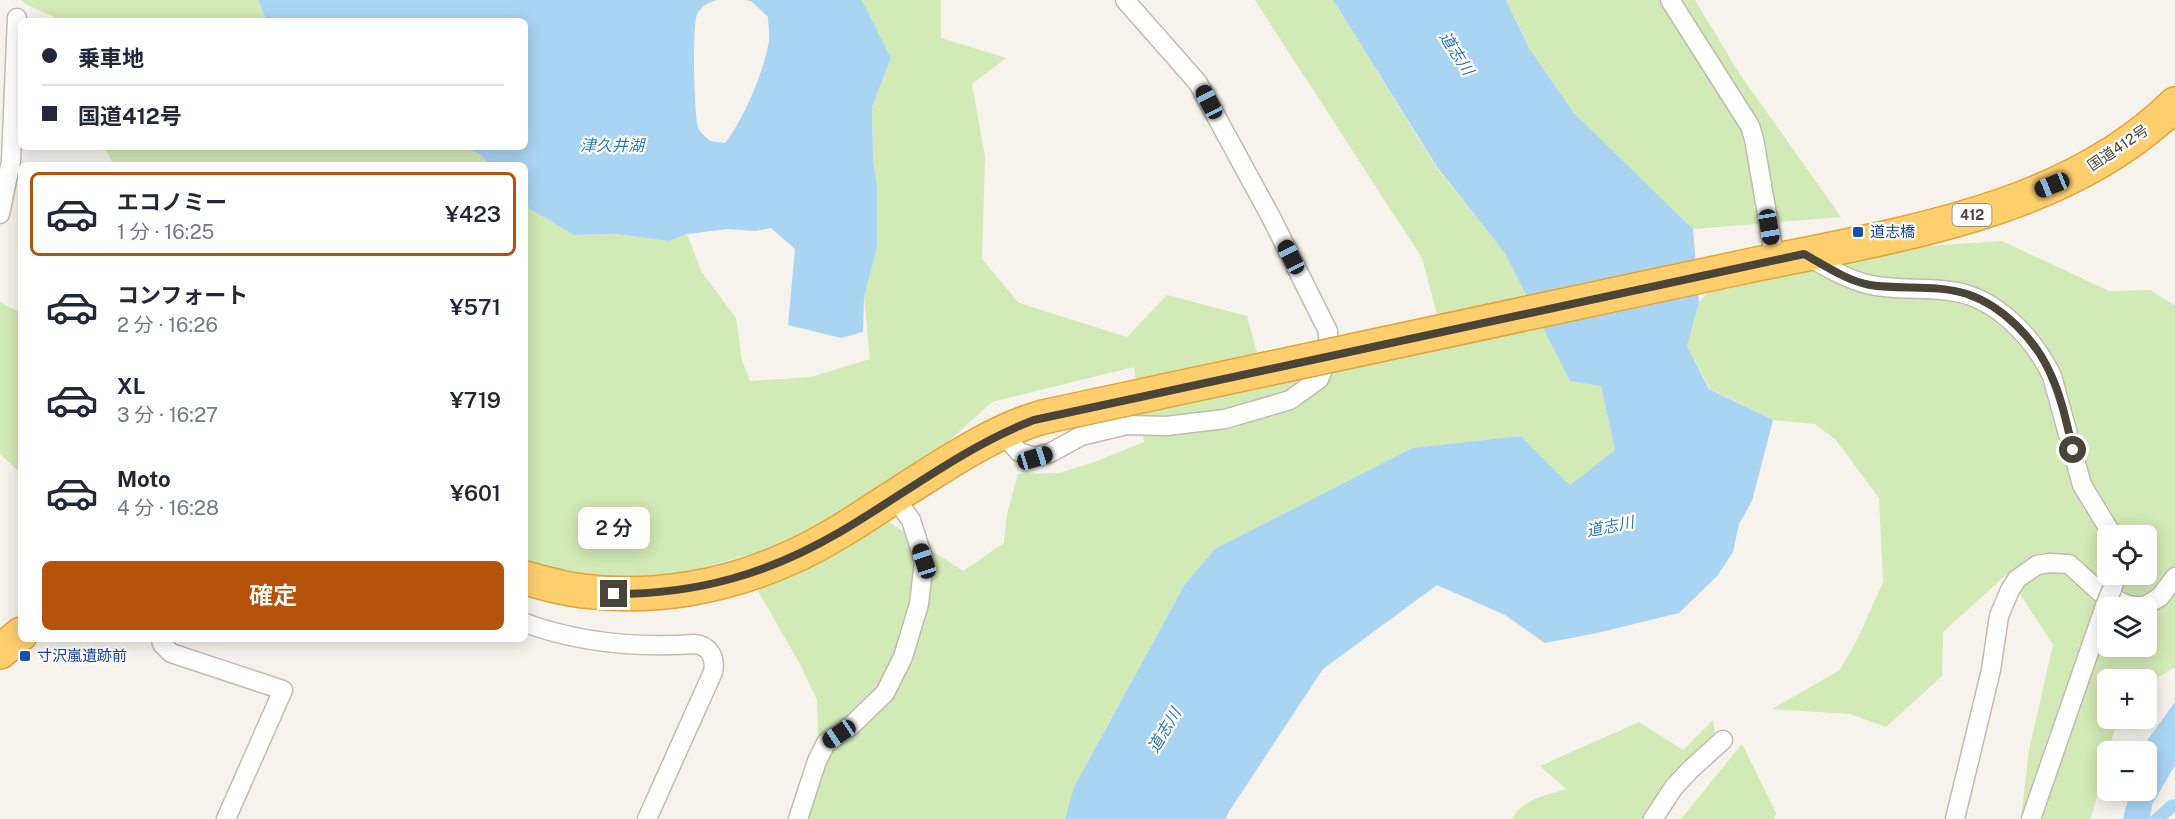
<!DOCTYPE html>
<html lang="ja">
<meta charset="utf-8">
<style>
body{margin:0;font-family:"Public Sans","Noto Sans JP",sans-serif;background:#f6f6f7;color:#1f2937;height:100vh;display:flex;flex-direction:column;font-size:22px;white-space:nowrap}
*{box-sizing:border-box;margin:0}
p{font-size:20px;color:#747a83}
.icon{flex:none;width:33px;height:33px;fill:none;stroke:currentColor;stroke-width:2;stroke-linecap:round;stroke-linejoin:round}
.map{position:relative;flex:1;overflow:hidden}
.details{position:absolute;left:18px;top:162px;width:510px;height:480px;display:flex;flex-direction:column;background:#fff;border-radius:9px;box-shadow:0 3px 15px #0003}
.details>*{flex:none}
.top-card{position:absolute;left:18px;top:18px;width:510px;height:132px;border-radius:9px;box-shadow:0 3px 15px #0003;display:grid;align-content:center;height:132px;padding:0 24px;background:#fff}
.buttons{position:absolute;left:2097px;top:525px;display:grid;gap:12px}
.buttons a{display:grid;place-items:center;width:60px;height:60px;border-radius:9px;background:#fff;box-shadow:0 3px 15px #0003;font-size:30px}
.end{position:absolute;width:27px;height:27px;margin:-14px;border:8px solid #4b4439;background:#fff;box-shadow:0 0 0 3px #fff}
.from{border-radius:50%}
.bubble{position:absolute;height:42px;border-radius:9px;background:#fff;box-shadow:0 3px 15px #0003;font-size:20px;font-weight:600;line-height:42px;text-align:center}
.car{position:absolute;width:18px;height:36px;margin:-18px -9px;border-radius:8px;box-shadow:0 0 4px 2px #0007;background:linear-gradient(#222 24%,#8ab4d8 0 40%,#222 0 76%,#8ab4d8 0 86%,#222 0)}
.top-card b{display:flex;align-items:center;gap:21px;height:57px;font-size:22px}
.top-card b+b{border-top:2px solid #e0e1e3}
.top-card i{width:15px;height:15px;background:#1f2937}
ul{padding:10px 0 0;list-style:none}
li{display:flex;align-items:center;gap:18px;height:84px;margin:0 12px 9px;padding:0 12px;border:3px solid transparent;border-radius:9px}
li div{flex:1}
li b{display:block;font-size:22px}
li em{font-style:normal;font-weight:600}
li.selected{border-color:#b45309}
li>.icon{width:54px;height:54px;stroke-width:1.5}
.primary-button{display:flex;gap:12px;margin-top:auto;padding:12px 24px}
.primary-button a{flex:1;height:69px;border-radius:9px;background:#b45309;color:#fff;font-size:24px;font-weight:600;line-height:69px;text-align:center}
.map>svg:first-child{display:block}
.green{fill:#d2eab5;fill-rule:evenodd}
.water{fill:#a9d4f2}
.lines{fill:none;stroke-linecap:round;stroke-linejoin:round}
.street-casing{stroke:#c2bbae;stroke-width:21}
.highway-casing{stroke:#e0a43c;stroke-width:36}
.street{stroke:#fff;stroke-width:18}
.highway{stroke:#ffcf6e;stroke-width:33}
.street-bridge-casing{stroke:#c2bbae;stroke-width:21;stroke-linecap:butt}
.highway-bridge-casing{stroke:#e0a43c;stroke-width:36;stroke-linecap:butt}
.street-bridge{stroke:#fff;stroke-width:18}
.highway-bridge{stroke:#ffcf6e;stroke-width:33}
.route{stroke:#4b4439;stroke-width:8}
.transit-dot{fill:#1a4fb4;stroke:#fff;stroke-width:2}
.labels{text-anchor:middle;stroke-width:4.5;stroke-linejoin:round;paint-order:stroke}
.shield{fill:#fff;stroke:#817c74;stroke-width:1.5}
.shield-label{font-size:14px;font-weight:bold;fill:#4b4439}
.street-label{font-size:15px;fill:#4b4439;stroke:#fff}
.transit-label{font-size:15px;fill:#164399;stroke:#fff;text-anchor:start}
.water-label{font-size:16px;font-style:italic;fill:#2e7ab2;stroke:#fff}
</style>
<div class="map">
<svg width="2175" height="819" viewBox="0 0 2175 819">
<rect width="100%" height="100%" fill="#f6f3ec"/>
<g class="green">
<polygon points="22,0 258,0 267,21 63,21 25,4"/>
<path d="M 862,0 L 941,0 L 941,38 L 1006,58 L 972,84 L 985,157 L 982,259 L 1019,303 L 1127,337 L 1167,295 L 1247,316 L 1264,378 L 1440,325 L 1422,258 L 1255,0 L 1333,0 L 1436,167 L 1504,252 L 1570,381 L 1601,386 L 1615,450 L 1570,485 L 1521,436 L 1412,448 L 1215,549 L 1185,584 L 1074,787 L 1065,819 L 800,819 L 819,768 L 817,700 L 800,664 L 757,589 L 762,551 L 656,581 L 525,580 L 525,204 L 530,209 L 574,235 L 616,234 L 669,241 L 687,234 L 701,271 L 736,318 L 742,360 L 750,381 L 811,377 L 870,359 L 864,297 L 877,248 L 877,186 L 873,161 L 872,107 L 891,58 ZM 1134,367 L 1144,442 L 1092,463 L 1059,473 L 1018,474 L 1007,514 L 1004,543 L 963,571 L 872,511 L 992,402 Z"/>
<polygon points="1506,0 1695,0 1739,73 1841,217 1693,229 1574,113 1529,48"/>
<polygon points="104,147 463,147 481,155 490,165 114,165"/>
<path d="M 2002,241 L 2109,291 L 2150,290 L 2175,306 L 2175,667 L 2147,684 L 2146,680 L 2108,680 L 2108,718 L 2118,719 L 2108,752 L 2091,819 L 2021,819 L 2029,750 L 2053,645 L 2007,574 L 1943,632 L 1942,676 L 1886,727 L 1850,714 L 1772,709 L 1840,670 L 1858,638 L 1883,582 L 1879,498 L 1836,440 L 1815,424 L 1773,420 L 1710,389 L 1687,346 L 1699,302 L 1722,277 L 1883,249 ZM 2108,536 L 2146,536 L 2146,574 L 2108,574 ZM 2108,608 L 2146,608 L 2146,646 L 2108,646 Z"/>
<polygon points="0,302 21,313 21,470 17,470 0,454"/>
<path d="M 1713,720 L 1715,733 L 1696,751 L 1645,819 L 1512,819 C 1521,800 1547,795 1566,789 L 1540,766 L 1639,722 L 1683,750 Z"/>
<polygon points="1742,744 1776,813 1774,819 1681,819"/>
</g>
<g class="water">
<path d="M 258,0 L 718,0 C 710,1 700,7 697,15 C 692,26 694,115 698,127 C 699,132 706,137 710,141 L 725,143 C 744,119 764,71 769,41 C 770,33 768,25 768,17 L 751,1 L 745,0 L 862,0 L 891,58 L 872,107 L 873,161 L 877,186 L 877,248 L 864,297 L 863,332 L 841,338 L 788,325 L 795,249 L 771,228 L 755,231 L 727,229 L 687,234 L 669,241 L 616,234 L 574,235 L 530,209 L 525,204 L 525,165 L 490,165 L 481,155 L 463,147 L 525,147 L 525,21 L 267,21 Z"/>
<polygon points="1333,0 1506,0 1529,48 1574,113 1693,229 1699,302 1687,346 1709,389 1773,420 1752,501 1739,524 1733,552 1717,576 1679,613 1597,633 1545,643 1505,615 1437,585 1323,669 1228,813 1226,819 1065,819 1074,787 1185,584 1215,549 1412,448 1521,436 1570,485 1615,450 1601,386 1570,381 1504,252 1437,167"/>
<polygon points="2175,702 2175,765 2152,805 2150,817 2169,800 2175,799 2175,812 2167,819 2123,819 2130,791 2146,790 2146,752 2140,751 2141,749"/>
</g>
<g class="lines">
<g class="street-casing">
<g id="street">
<polyline points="1670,0 1750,126 1754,139 1775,260"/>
<polyline points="0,214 11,161 17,18"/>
<path d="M 1805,255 C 1824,265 1845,279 1867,284 C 1894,291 1923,287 1950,291 C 1995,296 2033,337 2052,376 L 2082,485 L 2113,536"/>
<polyline points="1002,433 1019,452 1035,457 1050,453 1081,436 1127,425 1166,426 1225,419 1290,400 1319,379 1329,356 1328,331 1272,219 1198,83 1125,0"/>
<polyline points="2112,589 2117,574"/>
<path d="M 525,623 C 580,643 636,648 694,644 C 709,645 716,657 713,672 L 647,819"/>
<polyline points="161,639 162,644 171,653 283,690 226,819"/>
<polyline points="798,819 817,761 826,743 851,726 885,693 903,657 919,604 924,561 911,520 894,497"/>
<polyline points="1653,819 1674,787 1690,770 1723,740"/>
<polyline points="1955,819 1991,670 1999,616 2010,590 2017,579 2037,565 2049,563 2069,564 2101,593 2128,605 2143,607 2160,597 2175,577"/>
<polyline points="2031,819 2105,606"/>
</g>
</g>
<g class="highway-casing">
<g id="highway">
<path d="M 1743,267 C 1890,236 2064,214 2175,104"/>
<path d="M 525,578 C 544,583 563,589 583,591 C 654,600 727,587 792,557 C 832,539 869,513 906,489 C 949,462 994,431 1043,417"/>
<polyline points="0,652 21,634"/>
</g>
</g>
<use href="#street" class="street"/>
<use href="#highway" class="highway"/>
<g class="street-bridge-casing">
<polyline id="street-bridge" points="2105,606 2112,589"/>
</g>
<g class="highway-bridge-casing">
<polyline id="highway-bridge" points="1043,417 1743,267"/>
</g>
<use href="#street-bridge" class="street-bridge"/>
<use href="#highway-bridge" class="highway-bridge"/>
</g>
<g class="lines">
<path class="route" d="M 614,594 C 698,594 768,574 840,532 C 905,494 964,447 1034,420 L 1804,254 C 1824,265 1847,281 1870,285 C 1901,290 1936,284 1967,294 C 2003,306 2036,340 2051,375 C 2062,399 2067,425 2073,450"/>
</g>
<g class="transit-dot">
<rect x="1852" y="226" width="12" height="12" rx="3"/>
<rect x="19" y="650" width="12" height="12" rx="3"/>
</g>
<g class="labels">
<rect class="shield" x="1952.5" y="204" width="39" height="22" rx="4.5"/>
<g class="shield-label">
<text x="1972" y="220">412</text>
</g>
<g class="street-label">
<text transform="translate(2118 148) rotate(-34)" y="5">国道412号</text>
</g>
<g class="transit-label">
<text x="1870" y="237">道志橋</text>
<text x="37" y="661">寸沢嵐遺跡前</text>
</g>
<g class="water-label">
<text transform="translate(1457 53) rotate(57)" y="6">道志川</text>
<text x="612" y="151">津久井湖</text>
<text transform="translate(1610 526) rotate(-11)" y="6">道志川</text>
<text transform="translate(1164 730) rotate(-59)" y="6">道志川</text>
</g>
</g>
</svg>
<div class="buttons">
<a><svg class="icon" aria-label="locate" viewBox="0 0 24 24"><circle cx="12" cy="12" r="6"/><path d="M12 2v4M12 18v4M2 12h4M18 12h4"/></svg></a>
<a><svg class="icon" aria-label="layers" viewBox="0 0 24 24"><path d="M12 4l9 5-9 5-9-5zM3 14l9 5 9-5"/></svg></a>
<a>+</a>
<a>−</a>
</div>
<i class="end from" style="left:2073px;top:450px"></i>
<i class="end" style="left:614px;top:594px"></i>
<div class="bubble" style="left:578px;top:507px;width:72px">2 分</div>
<i class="car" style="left:1209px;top:102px;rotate:332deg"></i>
<i class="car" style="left:2052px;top:185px;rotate:248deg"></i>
<i class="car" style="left:1769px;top:227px;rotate:171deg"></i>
<i class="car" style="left:1291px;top:257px;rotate:333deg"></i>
<i class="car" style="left:1035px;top:458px;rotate:73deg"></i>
<i class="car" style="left:924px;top:561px;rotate:342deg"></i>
<i class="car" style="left:839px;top:734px;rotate:236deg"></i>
<div class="top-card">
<b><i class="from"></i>乗車地</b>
<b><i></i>国道412号</b>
</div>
<section class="details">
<ul>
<li class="selected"><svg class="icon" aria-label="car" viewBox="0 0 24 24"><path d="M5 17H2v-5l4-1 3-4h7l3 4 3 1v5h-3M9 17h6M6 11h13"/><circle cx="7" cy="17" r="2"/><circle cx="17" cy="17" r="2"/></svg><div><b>エコノミー</b><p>1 分 · 16:25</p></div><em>¥423</em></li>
<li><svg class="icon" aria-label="car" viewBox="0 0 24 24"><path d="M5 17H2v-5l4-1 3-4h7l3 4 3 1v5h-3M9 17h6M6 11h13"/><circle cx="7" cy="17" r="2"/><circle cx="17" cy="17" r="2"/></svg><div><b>コンフォート</b><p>2 分 · 16:26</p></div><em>¥571</em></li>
<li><svg class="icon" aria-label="car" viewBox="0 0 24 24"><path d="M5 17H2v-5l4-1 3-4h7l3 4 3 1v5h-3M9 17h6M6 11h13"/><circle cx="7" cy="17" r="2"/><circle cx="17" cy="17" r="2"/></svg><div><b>XL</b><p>3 分 · 16:27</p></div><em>¥719</em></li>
<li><svg class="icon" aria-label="car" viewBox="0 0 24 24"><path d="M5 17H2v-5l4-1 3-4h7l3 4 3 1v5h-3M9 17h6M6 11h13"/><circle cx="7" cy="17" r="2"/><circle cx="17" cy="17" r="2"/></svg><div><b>Moto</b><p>4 分 · 16:28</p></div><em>¥601</em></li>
</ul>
<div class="primary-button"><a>確定</a></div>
</section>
</div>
